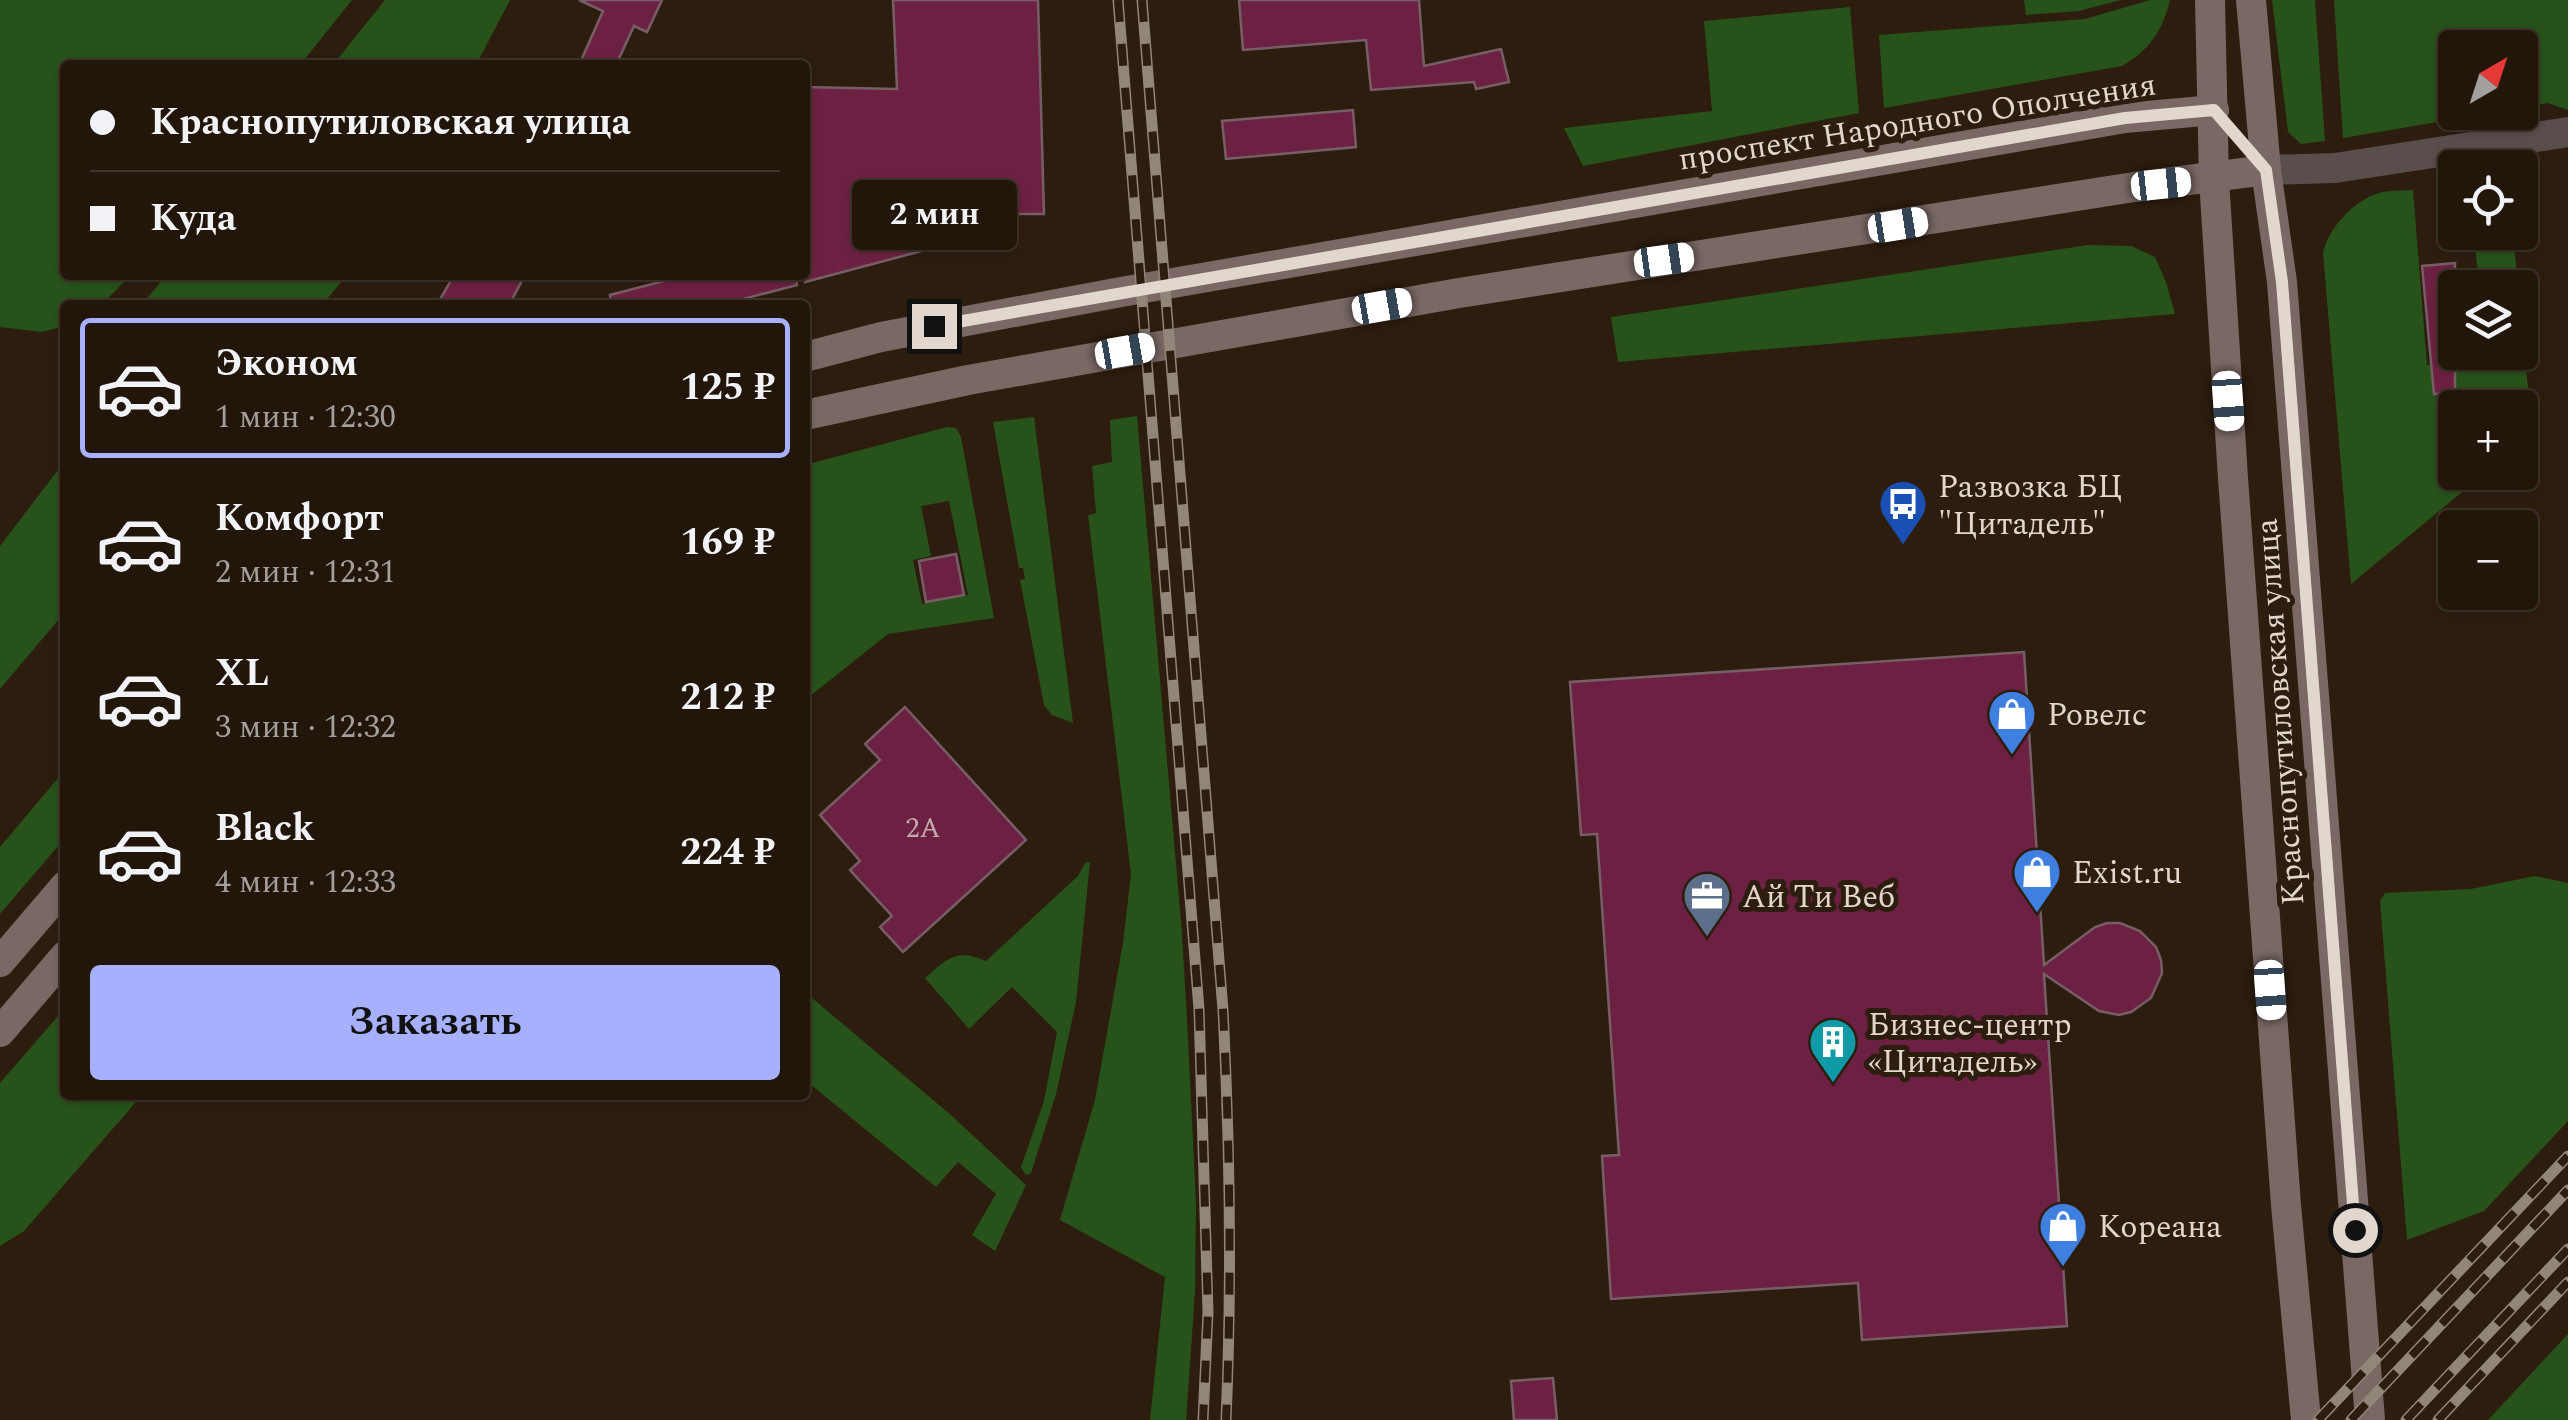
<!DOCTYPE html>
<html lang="ru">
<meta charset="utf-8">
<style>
body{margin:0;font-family:Spectral,serif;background:#2e2319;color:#f1f3f6;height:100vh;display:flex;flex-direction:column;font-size:38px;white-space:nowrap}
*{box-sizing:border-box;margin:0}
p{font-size:32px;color:#a29f9d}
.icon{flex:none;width:55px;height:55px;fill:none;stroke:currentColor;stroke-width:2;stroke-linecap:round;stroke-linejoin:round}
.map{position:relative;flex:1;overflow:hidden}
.sheet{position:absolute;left:60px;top:300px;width:750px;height:800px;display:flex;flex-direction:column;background:#22160b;border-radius:10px;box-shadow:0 2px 8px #0004,0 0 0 2px #3f352c}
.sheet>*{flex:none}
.guide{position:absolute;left:60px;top:60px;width:750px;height:220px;border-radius:10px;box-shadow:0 2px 8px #0004,0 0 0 2px #3f352c;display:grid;align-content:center;height:220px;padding:0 30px;background:#22160b}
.needle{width:65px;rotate:39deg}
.fabs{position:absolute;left:2438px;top:30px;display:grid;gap:20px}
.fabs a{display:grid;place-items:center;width:100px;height:100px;border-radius:10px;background:#22160b;box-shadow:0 2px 8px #0004,0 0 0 2px #3f352c;font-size:50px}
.end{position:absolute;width:45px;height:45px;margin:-22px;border:12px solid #e2d7ce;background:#111;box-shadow:0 0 0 5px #111}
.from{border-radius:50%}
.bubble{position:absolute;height:70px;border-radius:10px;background:#22160b;box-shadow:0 2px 8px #0004,0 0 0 2px #3f352c;font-size:32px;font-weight:700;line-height:70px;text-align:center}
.car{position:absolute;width:30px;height:60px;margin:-30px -15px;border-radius:12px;box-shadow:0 0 8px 2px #0007;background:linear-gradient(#fff 24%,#345 0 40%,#fff 0 76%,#345 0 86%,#fff 0)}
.guide b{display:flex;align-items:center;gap:35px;height:95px;font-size:38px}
.guide b+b{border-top:2px solid #3f352c}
.guide i{width:25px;height:25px;background:#f1f3f6}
ul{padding:18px 0 0;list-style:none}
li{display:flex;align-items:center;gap:30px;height:140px;margin:0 20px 15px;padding:0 10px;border:5px solid transparent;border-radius:10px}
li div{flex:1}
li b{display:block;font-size:38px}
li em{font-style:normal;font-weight:700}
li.active{border-color:#a7b0fc}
li>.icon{width:90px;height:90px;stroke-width:1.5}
.action{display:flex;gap:20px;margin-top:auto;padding:20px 30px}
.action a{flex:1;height:115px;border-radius:10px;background:#a7b0fc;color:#111;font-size:40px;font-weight:700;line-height:115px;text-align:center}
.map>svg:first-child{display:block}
.green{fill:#27531a;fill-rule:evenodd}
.building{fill:#6d2142;stroke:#775e66;stroke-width:2.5}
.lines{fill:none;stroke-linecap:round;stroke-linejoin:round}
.street{stroke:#5a4e4c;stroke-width:30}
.secondary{stroke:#796864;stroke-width:30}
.rail-casing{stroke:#92857a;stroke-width:11}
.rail{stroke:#2d1d0f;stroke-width:8;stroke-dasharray:22;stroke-linecap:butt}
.route{stroke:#e2d7ce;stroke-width:12}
.labels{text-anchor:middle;stroke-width:10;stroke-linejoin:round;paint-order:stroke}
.number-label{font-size:28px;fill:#c5aaab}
.street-label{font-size:32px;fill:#e2d7ce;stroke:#2d1d0f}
.poi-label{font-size:32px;fill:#e2d7ce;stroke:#2d1d0f;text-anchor:start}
</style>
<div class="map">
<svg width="2568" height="1420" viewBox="0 0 2568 1420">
<rect width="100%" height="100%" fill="#2d1d0f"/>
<g class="green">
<polygon points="0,0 352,0 300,65 65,65 65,275 131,275 101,305 65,305 65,326 42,332 0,327"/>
<polygon points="385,0 510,0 476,65 333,65"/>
<polygon points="2024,0 2121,0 2079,11 2026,15"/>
<path d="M 2150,0 L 2170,0 C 2163,30 2149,51 2122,66 L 1884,108 L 1879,35 L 2085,19 Z"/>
<polygon points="2272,0 2315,0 2325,141 2301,144 2288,132"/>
<polygon points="2334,0 2568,0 2568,110 2548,103 2520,107 2520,48 2455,48 2455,112 2491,113 2343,138"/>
<polygon points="1850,7 1859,113 1583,166 1564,128 1712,111 1704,21"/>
<path d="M 2413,190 L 2427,365 L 2488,360 L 2488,353 L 2520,352 L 2520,308 L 2530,408 L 2520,438 L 2520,408 L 2455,408 L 2455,472 L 2485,473 L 2351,584 L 2323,253 C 2328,229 2354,200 2379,193 C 2389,190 2402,191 2413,190 Z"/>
<polygon points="2473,233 2513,233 2518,287 2480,287"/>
<polygon points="2088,245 2131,246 2155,257 2166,282 2175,314 1618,362 1611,317"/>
<polygon points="166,275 347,275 322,305 142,305"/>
<polygon points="1137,416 1182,933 1188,1038 1196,1203 1195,1292 1186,1420 1150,1420 1165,1277 1060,1220 1095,1100 1123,943 1131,874 1088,515 1096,513 1092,466 1112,462 1110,420"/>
<polygon points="1034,417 1073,723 1052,715 1044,705 1020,580 1025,579 1023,568 1019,568 993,422"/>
<path d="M 947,427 L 956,428 L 961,437 L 994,618 L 888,634 L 805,700 L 805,465 ZM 949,501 L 968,595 L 922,604 L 913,560 L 931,556 L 921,506 Z"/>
<polygon points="65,461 65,612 0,689 0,546"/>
<polygon points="65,770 65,838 0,914 0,847"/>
<path d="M 1090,862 L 1076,1002 L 1056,1094 L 1031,1173 L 1026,1175 L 1021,1167 L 1044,1101 L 1057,1032 L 1012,987 L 969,1029 L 925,978 C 948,958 956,948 986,961 L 1078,876 L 1085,863 Z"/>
<polygon points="2535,876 2568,883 2568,1121 2484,1211 2407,1240 2380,901 2385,893 2471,889"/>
<polygon points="805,992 952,1116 1026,1185 995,1251 972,1235 996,1194 958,1162 936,1187 805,1080"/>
<polygon points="65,1008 65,1095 142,1095 24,1231 0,1246 0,1083"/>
<polygon points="2568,1334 2568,1420 2488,1420"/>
</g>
<g class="building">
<polygon points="579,0 662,0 647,32 634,26 616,65 579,65 603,11"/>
<polygon points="893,0 1038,0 1044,214 1009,214 1012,227 805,282 805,87 897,89"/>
<polygon points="1239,0 1419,0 1424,66 1501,49 1509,82 1476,89 1474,82 1371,90 1366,40 1243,50"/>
<polygon points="1353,110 1356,147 1226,159 1222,121"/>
<polygon points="2455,263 2455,392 2434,394 2422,266"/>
<polygon points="454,275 525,275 509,305 437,305"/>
<polygon points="687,275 796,275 797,285 720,305 611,305 610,295"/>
<polygon points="956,554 964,595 926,602 919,561"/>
<polygon points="2024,652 2044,965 2095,927 2107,923 2120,923 2140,931 2156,947 2161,960 2162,973 2151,998 2131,1012 2119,1015 2099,1011 2044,974 2067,1326 1862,1340 1858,1283 1611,1299 1602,1156 1619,1155 1597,834 1581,835 1570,682"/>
<polygon points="905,707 1026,840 903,952 880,927 892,916 850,870 860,861 820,815 880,760 865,744"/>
<polygon points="1553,1378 1557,1420 1514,1420 1511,1381"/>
</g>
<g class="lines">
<polyline class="street" points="2266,170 2335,168 2568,132"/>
<g class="secondary">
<polyline points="2210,0 2214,179 2233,478 2286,1205 2306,1420"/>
<polyline points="2251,0 2266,170 2282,282 2370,1420"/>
<polyline points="805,357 881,337 1121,292 2125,118 2214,110"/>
<polyline points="805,415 968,380 1459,293 2134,187 2266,170"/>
<polyline points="0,962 65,886"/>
<polyline points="0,1032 65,956"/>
</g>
<g class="rail-casing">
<g id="rail">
<polyline points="1118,0 1199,1009 1208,1312 1203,1420"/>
<path d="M 1142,0 L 1223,1010 C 1230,1147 1232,1283 1226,1420"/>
<polyline points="2318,1420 2568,1156"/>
<polyline points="2351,1420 2568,1190"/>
<polyline points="2406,1420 2568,1249"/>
<polyline points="2438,1420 2568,1282"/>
</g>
</g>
<use href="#rail" class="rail"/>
</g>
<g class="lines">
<polyline class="route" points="934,326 2125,118 2214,110 2266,170 2282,282 2355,1230"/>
</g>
<defs>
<g id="bus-pin" transform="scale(2.5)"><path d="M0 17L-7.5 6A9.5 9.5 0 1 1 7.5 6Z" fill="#1a4fb4" stroke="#2d1d0f"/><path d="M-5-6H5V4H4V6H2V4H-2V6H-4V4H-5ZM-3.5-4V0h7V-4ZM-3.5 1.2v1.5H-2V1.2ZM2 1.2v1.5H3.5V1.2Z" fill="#fff"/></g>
<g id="shop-pin" transform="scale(2.5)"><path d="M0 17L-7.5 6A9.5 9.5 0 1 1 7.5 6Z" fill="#3f7fe0" stroke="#2d1d0f"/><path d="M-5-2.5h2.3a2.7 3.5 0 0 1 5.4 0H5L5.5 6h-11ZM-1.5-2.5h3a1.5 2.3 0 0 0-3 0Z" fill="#fff"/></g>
<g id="office-pin" transform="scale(2.5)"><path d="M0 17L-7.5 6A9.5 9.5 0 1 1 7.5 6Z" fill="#5c6f8a" stroke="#2d1d0f"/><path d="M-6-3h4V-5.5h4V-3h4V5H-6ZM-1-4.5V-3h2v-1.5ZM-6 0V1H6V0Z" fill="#fff"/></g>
<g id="building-pin" transform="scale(2.5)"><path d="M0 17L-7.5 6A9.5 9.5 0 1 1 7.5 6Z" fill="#0f9aa8" stroke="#2d1d0f"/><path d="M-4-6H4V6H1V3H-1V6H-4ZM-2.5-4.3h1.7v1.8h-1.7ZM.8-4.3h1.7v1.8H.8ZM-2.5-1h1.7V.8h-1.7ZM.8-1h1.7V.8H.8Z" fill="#fff"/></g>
</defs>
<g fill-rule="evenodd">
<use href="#bus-pin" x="1903" y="504"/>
<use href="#shop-pin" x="2012" y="714"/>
<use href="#shop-pin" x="2037" y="872"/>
<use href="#office-pin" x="1707" y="896"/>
<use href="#building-pin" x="1833" y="1042"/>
<use href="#shop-pin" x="2063" y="1226"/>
</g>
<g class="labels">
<g class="number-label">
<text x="923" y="837">2А</text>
</g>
<g class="street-label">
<text transform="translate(1917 121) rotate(-9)" y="11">проспект Народного Ополчения</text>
<text transform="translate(2279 712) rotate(-94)" y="11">Краснопутиловская улица</text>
</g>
<g class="poi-label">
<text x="1938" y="497">Развозка БЦ<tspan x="1938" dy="37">"Цитадель"</tspan></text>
<text x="2047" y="725">Ровелс</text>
<text x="2072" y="883">Exist.ru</text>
<text x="1742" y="907">Ай Ти Веб</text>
<text x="1868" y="1035">Бизнес-центр<tspan x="1868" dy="37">«Цитадель»</tspan></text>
<text x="2098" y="1237">Кореана</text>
</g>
</g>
</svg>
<div class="fabs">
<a><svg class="needle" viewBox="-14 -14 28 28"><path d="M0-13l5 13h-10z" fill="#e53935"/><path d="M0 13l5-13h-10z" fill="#a29f9d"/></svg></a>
<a><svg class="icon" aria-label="locate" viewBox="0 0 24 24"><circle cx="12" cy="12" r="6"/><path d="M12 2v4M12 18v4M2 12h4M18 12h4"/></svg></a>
<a><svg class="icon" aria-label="layers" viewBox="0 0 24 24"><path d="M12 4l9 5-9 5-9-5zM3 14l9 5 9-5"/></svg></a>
<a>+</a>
<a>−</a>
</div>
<i class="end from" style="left:2355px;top:1230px"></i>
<i class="end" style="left:934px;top:326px"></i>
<div class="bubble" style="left:852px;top:180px;width:165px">2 мин</div>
<i class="car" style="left:2161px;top:184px;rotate:84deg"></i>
<i class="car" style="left:1898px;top:225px;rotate:81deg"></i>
<i class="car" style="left:1664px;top:260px;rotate:82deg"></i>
<i class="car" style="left:1382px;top:306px;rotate:80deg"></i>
<i class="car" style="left:1125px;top:351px;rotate:80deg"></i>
<i class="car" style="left:2228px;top:401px;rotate:176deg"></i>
<i class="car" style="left:2270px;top:990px;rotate:176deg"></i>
<div class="guide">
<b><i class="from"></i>Краснопутиловская улица</b>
<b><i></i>Куда</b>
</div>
<section class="sheet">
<ul>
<li class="active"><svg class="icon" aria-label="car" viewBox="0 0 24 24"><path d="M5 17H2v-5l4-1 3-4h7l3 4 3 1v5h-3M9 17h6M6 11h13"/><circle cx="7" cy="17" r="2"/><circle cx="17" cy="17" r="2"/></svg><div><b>Эконом</b><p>1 мин · 12:30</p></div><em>125 ₽</em></li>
<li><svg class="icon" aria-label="car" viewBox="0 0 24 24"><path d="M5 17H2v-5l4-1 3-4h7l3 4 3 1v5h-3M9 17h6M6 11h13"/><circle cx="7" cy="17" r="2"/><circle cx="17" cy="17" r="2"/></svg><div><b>Комфорт</b><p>2 мин · 12:31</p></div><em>169 ₽</em></li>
<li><svg class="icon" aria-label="car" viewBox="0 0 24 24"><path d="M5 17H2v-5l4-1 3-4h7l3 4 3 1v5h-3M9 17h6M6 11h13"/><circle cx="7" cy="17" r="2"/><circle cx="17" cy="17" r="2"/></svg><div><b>XL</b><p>3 мин · 12:32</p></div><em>212 ₽</em></li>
<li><svg class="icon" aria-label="car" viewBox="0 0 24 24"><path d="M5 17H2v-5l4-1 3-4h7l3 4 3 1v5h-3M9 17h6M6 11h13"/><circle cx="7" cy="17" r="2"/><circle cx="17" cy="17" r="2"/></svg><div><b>Black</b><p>4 мин · 12:33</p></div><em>224 ₽</em></li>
</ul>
<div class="action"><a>Заказать</a></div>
</section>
</div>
